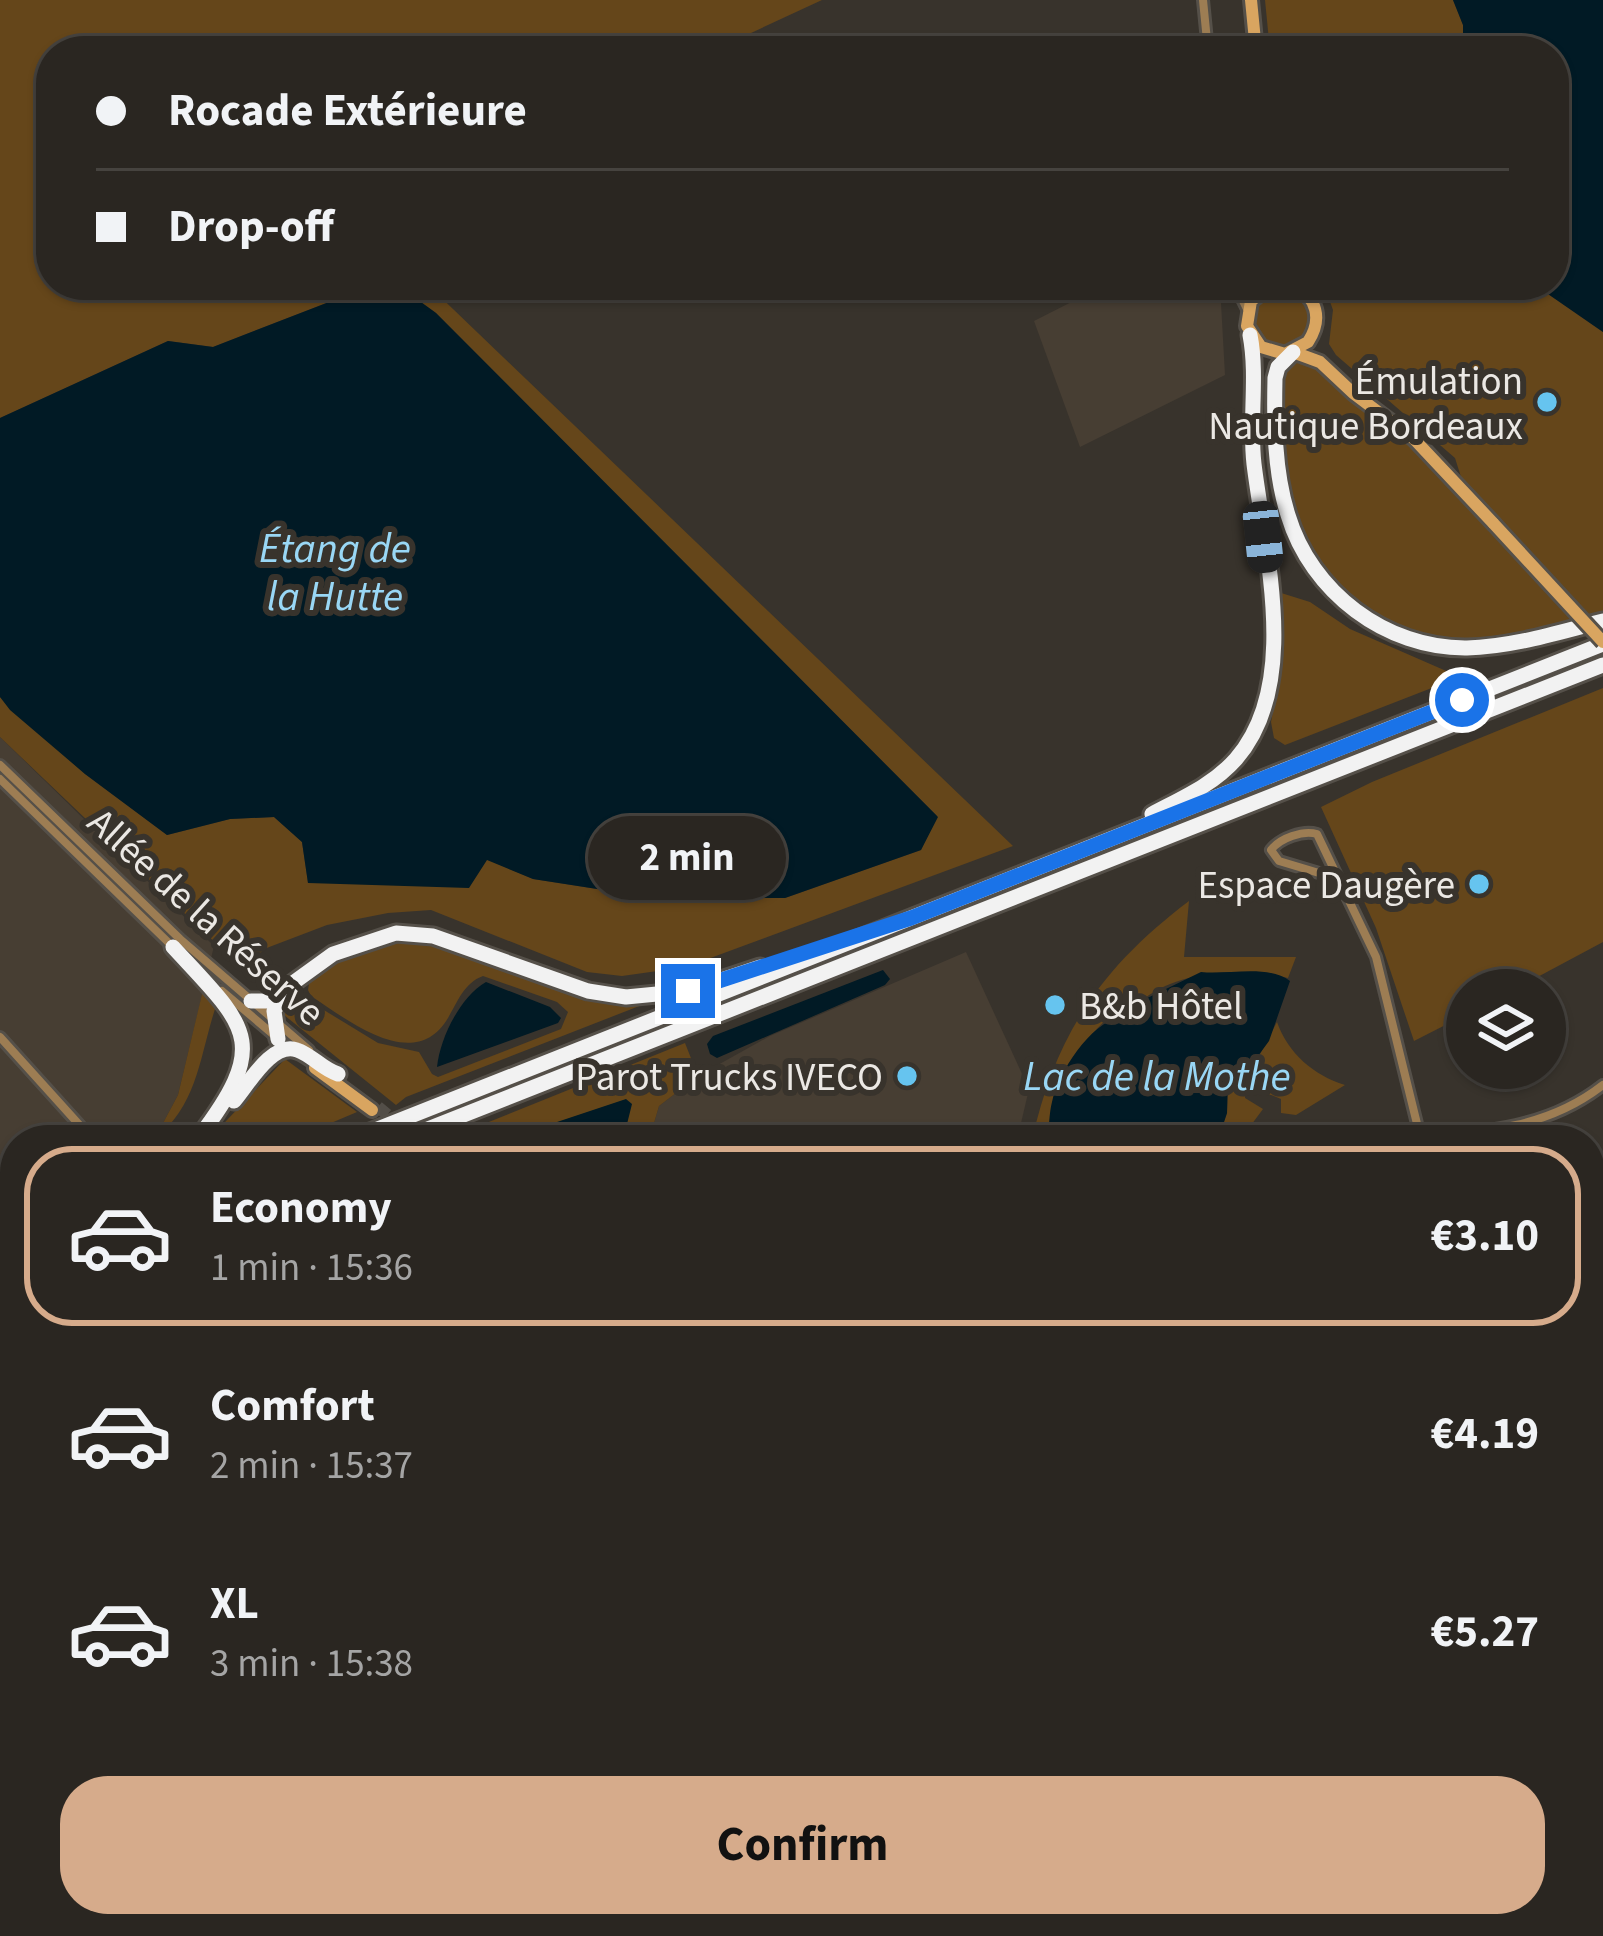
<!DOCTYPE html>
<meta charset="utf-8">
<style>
body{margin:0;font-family:"Source Sans 3",sans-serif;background:#322e2a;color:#f1f3f6;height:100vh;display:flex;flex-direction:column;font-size:45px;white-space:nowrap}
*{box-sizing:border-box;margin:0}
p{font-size:39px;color:#a5a5a5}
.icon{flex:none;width:66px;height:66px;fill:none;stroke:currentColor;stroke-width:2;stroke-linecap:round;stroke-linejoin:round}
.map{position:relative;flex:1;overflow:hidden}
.panel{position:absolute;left:0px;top:1125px;width:1605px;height:813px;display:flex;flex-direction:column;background:#2a2621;border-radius:48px 48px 0 0;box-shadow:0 3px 9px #0004,0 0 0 3px #46433f}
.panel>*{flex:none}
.guide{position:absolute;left:36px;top:36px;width:1533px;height:264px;border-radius:48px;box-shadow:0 3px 9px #0004,0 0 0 3px #46433f;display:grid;align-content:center;height:264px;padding:0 60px;background:#2a2621}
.controls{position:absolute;left:1446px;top:969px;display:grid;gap:24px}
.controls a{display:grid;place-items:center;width:120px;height:120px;border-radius:50%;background:#2a2621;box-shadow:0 3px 9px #0004,0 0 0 3px #46433f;font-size:60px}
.end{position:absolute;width:54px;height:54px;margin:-27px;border:15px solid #1a73e8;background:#fff;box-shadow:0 0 0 6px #fff}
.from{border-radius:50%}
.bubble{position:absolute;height:84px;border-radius:42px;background:#2a2621;box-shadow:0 3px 9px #0004,0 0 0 3px #46433f;font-size:39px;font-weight:700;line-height:84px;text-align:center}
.car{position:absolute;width:36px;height:72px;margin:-36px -18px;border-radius:15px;box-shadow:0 0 9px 3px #0007;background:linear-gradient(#222 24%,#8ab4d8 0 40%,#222 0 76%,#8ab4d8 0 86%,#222 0)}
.guide b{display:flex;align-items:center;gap:42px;height:114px;font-size:45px}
.guide b+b{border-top:3px solid #46433f}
.guide i{width:30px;height:30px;background:#f1f3f6}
ul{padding:21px 0 0;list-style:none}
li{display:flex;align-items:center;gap:36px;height:180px;margin:0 24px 18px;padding:0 36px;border:6px solid transparent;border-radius:48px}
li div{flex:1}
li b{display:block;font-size:45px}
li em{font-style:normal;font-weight:700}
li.on{border-color:#d6ab8b}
li>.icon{width:108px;height:108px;stroke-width:1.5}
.button{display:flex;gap:24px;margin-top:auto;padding:24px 60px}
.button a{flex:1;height:138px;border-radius:48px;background:#d6ab8b;color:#111;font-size:48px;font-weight:700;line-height:138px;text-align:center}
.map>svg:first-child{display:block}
.built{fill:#473e33}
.green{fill:#65461a}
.water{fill:#011a25}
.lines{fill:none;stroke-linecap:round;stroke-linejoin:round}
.secondary-tunnel{stroke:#534e48;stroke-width:12;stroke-dasharray:12 6;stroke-linecap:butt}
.street-casing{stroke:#555049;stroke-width:14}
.secondary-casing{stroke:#555049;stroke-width:18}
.highway-casing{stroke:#555049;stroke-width:21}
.street{stroke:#9d7d53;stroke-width:8}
.secondary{stroke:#d9a560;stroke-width:12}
.highway{stroke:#f2f2f2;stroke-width:15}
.secondary-bridge-casing{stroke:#555049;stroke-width:18;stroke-linecap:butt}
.secondary-bridge{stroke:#d9a560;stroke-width:12}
.route{stroke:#1a73e8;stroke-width:15}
.poi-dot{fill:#66c4ef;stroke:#38332c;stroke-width:4.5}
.labels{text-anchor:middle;stroke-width:12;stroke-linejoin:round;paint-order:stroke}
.poi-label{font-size:39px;fill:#ebe8e4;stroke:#38332c;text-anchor:end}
.street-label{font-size:39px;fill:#ebe8e4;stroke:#38332c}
.water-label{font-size:42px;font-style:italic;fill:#99d7f5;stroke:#38332c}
</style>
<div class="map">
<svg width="1603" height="1936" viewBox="0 0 1603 1936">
<rect width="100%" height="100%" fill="#38332c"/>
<g class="built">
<polygon points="1105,285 1220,285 1225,375 1080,447 1034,321"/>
<polygon points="0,737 214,946 178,1095 154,1140 15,1140 15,1240 0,1247"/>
<polygon points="966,952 1029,1089 1017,1140 649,1140 659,1106 698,1076 770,1036"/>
<polygon points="15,1320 15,1685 0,1687 0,1326"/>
</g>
<g class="green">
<polygon points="0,0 822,0 712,51 51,51 51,285 428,285 1013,846 686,967 622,976 587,972 431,910 388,913 327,925 264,949 245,971 0,737 0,697 85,774 167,835 230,819 274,817 302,842 308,883 487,859 533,879 655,898 785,898 921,850 937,816 436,313 407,292 355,292 213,347 168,341 0,418"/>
<polygon points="1265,0 1453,0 1463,25 1463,51 1270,51"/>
<path d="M 1324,285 L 1535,285 L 1603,332 L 1603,613 C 1553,624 1500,640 1448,639 C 1389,638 1312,579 1295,523 C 1290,505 1289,486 1286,468 C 1281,436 1268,388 1290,361 L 1312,363 L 1349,398 L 1393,431 L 1425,458 L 1487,527 L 1500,520 L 1461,477 L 1455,458 L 1336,355 L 1329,344 L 1333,310 Z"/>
<circle cx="1281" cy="318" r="28"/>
<polygon points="1278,592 1310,602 1350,629 1460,677 1285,745 1274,738 1271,722 1283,654"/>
<polygon points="1603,688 1603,942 1513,990 1467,990 1467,1014 1414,1041 1376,928 1321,807 1372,782"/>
<path d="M 1189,901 L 1184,957 L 1296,957 L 1288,978 C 1243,965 1156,971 1130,1015 L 1108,1018 C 1072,1050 1052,1093 1048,1140 L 1032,1140 C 1056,1033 1102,967 1189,901 Z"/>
<path d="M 394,938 L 431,942 L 602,999 L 647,1003 L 406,1097 L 396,1105 L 279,1011 L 296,993 L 378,1043 L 419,1052 L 432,1074 L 438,1077 L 561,1029 L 568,1012 L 557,1002 L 483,976 C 464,983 458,1001 448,1018 C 415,1074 349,1021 311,996 L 308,990 L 310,978 L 343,956 Z"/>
<path d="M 203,990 L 216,1006 C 199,1057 199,1103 154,1140 L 178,1095 Z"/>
<path d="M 1277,1022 C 1288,1053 1313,1075 1345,1085 L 1296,1115 L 1281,1113 L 1281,1099 L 1246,1085 L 1245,1098 L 1263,1109 L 1240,1140 L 1218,1140 L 1227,1113 L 1228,1077 L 1259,1056 Z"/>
<polygon points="685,1043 698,1076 659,1106 649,1140 444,1140"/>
<polygon points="285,1059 357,1112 291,1140 208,1140"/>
</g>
<g class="water">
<polygon points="1453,0 1603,0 1603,332 1535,285 1554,285 1554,51 1463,51 1463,25"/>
<polygon points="355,292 407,292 436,313 938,817 921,850 785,898 655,898 533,879 487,860 469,888 308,883 302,842 274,817 230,819 167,835 85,774 10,710 0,697 0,418 168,341 213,347"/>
<polygon points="883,970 890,979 885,985 717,1058 710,1054 707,1044 713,1036"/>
<path d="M 1201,972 C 1228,975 1268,964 1290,981 L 1269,1041 L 1258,1056 L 1228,1077 L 1227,1113 L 1218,1140 L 1048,1140 C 1049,1128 1049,1114 1052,1102 C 1059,1070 1095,1015 1130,1015 L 1137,1003 Z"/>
<path d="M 486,982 L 550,1007 L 561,1018 L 558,1023 L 437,1067 C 440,1038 460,997 486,982 Z"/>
<polygon points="626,1099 632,1104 623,1140 541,1140 545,1126"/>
</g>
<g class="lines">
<polyline class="secondary-tunnel" points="378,1107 417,1139"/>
<g class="street-casing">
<g id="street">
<polyline points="1203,0 1208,51"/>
<polyline points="1235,285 1247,309"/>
<polyline points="1238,285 1261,290"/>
<polyline points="0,765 180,939 309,1050"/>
<polyline points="0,779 171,945"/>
<path d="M 1339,879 L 1279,861 L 1271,850 C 1280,838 1303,830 1317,834 L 1376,957 L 1421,1140"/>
<polyline points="222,991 275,1036"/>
<polyline points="0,1037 93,1140"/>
<path d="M 1420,1135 C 1487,1132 1548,1128 1603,1085"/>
<polyline points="0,1243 15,1236"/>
<polyline points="1590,1308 1603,1301"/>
<polyline points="1590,1335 1603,1327"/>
<polyline points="0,1454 15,1454"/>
<polyline points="1590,1487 1603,1479"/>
<polyline points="1590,1696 1603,1684"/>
<polyline points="0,1764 15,1765"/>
<polyline points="1590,1865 1603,1827"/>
<polyline points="1590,1915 1603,1920"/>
<polyline points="85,1923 87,1936"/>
<polyline points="586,1923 588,1936"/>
<polyline points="742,1923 743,1936"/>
<polyline points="1010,1923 1052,1936"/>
<polyline points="1355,1923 1366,1936"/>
<polyline points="1416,1923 1441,1931 1450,1923"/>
<polyline points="305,1936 376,1923"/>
<polyline points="862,1936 865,1923"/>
<polyline points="1234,1936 1236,1923"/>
<polyline points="1395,1936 1410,1923"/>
<polyline points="1521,1936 1526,1923"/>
</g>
</g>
<g class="secondary-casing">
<g id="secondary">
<polyline points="1251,0 1256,51"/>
<path d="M 1272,285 L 1251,301 L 1247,326 L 1261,347 L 1285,354 L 1308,342 C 1323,319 1317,297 1293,285"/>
<polyline points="1293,352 1320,362 1353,393 1414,439 1494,524"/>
<polyline points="315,1068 372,1110"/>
<polyline points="1590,1239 1603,1232"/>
<polyline points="1590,1707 1603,1714"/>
<polyline points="376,1923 385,1936"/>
<polyline points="398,1936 407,1923"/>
</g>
</g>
<g class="highway-casing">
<g id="highway">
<path d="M 1293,352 L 1278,367 L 1275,378 C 1274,422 1274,471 1288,515 C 1311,592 1386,649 1467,648 C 1513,647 1559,632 1603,621"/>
<path d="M 1152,814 C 1182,798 1213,785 1236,759 C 1301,684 1265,554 1254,464 C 1249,421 1258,377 1250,335"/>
<path d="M 173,947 C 246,1026 272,1041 199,1137"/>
<polyline points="251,1001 268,1001 333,954 396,933 433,936 588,991 626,997 688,991 760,967"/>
<polyline points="278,1039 274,1011 283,996"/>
<path d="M 234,1101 C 248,1085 272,1041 297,1050 C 312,1055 322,1069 338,1074"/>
<polyline points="350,1140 1603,644"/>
<polyline points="400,1140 1603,665"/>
<polyline points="0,1267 15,1261"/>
<polyline points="0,1279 15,1273"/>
<polyline points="0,1298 15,1292"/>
</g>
</g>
<use href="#street" class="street"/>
<use href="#secondary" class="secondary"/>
<use href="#highway" class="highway"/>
<g class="secondary-bridge-casing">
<polyline id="secondary-bridge" points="1494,524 1603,642"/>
</g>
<use href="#secondary-bridge" class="secondary-bridge"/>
</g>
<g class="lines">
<polyline class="route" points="688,991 911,918 1462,700"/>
</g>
<g class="poi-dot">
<circle cx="1547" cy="402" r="12"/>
<circle cx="1479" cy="884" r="12"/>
<circle cx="1055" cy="1005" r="12"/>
<circle cx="907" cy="1076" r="12"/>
</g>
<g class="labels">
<g class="poi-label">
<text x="1523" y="394">Émulation<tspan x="1523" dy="45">Nautique Bordeaux</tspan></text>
<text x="1455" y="898">Espace Daugère</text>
<text x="1079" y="1019" text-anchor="start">B&amp;b Hôtel</text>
<text x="883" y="1090">Parot Trucks IVECO</text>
</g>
<g class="street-label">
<text transform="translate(207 916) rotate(42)" y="14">Allée de la Réserve</text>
</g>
<g class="water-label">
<text x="335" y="562">Étang de<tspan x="335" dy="48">la Hutte</tspan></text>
<text x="1157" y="1090">Lac de la Mothe</text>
</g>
</g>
</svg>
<div class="controls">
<a><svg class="icon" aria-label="layers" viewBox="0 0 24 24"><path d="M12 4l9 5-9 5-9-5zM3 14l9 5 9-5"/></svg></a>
</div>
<i class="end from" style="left:1462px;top:700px"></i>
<i class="end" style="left:688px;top:991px"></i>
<div class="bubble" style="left:588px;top:816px;width:198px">2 min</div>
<i class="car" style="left:1263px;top:537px;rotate:174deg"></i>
<div class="guide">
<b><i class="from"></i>Rocade Extérieure</b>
<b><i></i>Drop-off</b>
</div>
<section class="panel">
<ul>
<li class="on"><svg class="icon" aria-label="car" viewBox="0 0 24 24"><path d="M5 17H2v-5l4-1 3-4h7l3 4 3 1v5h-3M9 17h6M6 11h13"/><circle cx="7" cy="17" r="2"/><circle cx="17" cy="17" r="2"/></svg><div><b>Economy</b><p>1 min · 15:36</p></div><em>€3.10</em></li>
<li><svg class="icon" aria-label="car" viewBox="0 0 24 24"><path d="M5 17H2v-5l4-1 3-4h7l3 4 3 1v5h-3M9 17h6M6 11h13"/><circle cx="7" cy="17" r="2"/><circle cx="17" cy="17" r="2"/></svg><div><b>Comfort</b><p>2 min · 15:37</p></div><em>€4.19</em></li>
<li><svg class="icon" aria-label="car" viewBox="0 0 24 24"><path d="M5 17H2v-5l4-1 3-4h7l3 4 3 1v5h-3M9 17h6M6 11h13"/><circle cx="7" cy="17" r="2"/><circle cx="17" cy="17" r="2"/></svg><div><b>XL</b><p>3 min · 15:38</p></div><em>€5.27</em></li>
</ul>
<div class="button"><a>Confirm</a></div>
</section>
</div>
